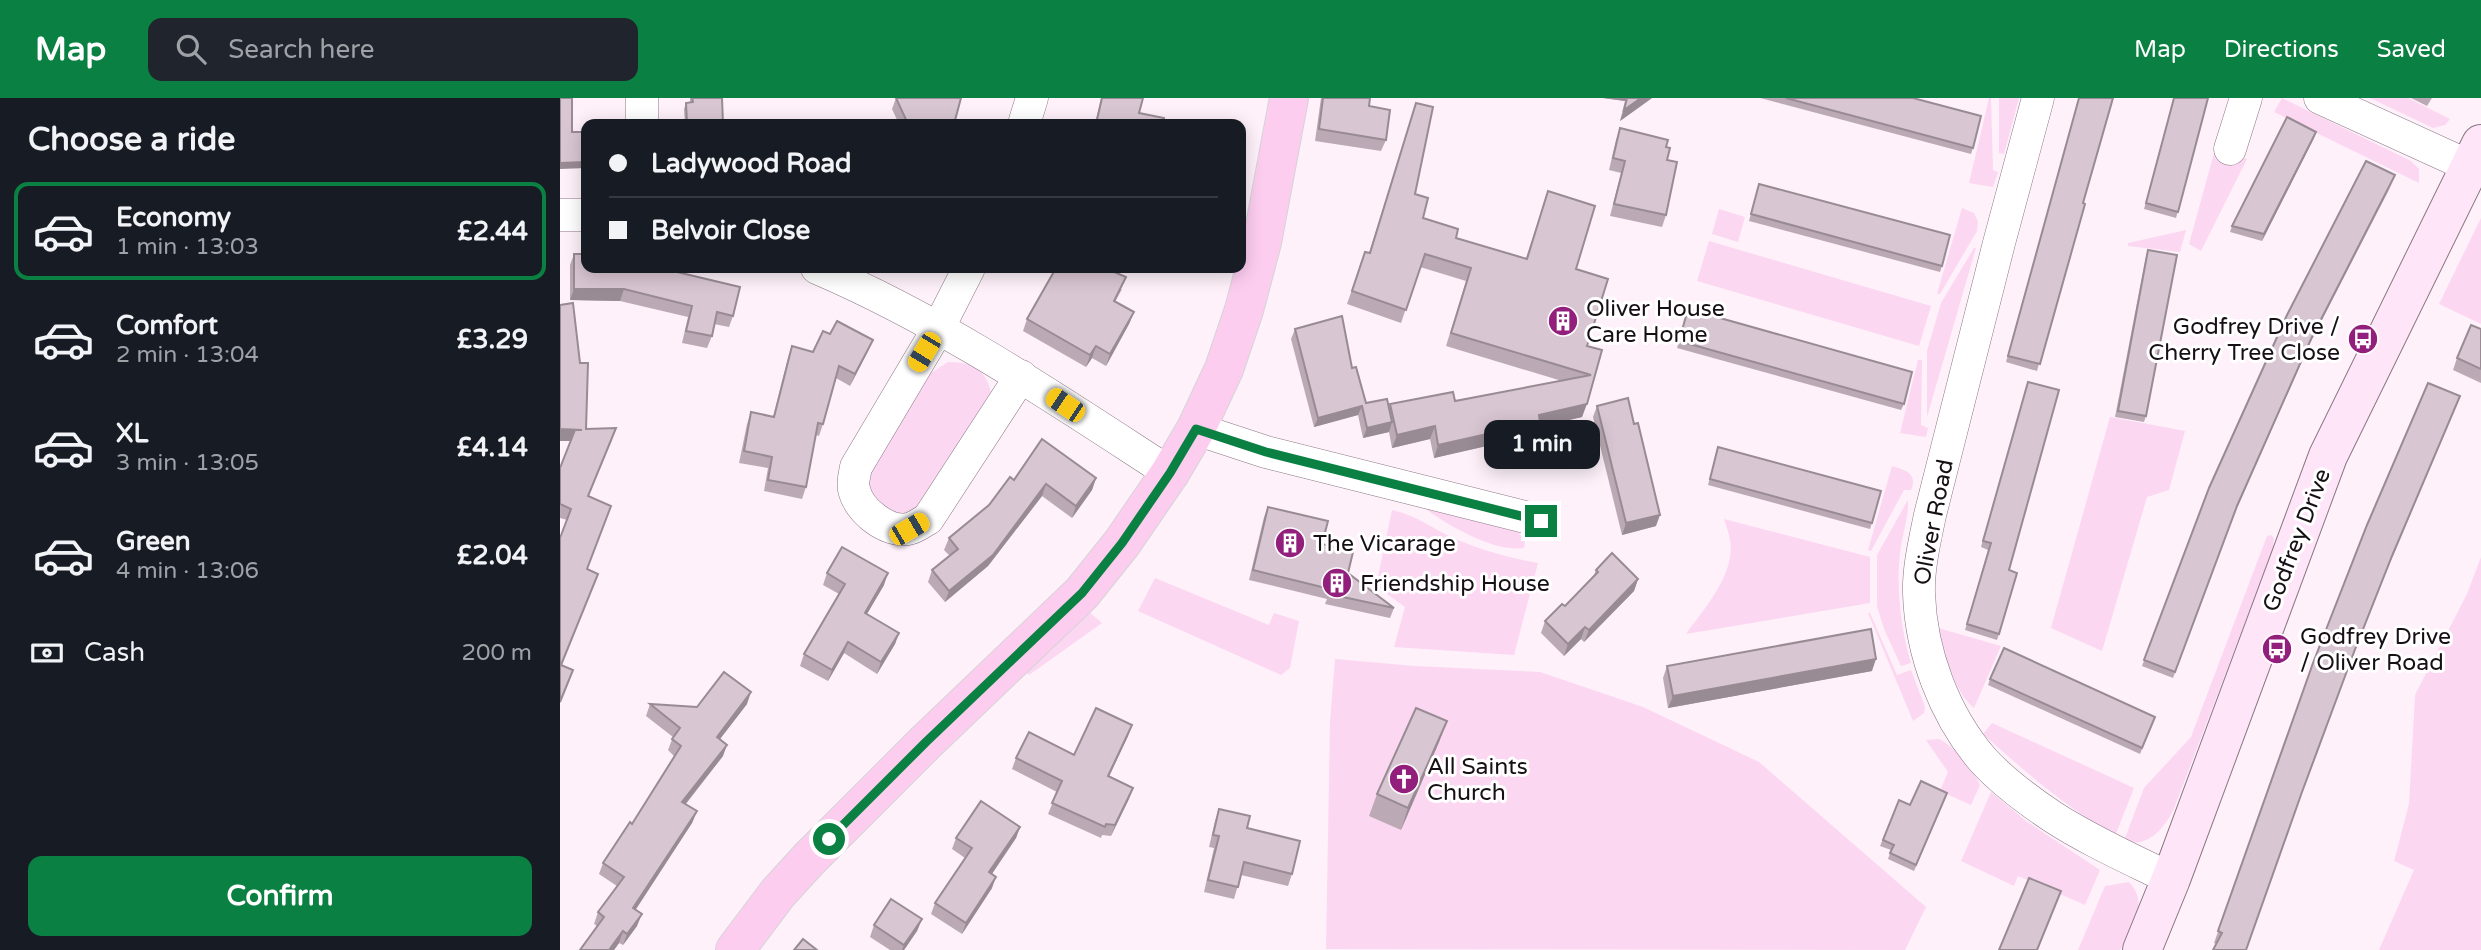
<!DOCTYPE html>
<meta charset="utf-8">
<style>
body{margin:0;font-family:"Varela Round",sans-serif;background:#20242c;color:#f1f3f6;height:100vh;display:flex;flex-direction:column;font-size:26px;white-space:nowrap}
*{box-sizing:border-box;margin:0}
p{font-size:23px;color:#9ea1a6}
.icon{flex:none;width:38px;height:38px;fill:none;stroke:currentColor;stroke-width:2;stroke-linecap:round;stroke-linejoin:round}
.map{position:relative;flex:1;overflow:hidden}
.drawer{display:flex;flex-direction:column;background:#171b24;width:560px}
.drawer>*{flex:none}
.guide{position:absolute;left:21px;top:21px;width:665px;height:154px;border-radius:14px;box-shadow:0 4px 18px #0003;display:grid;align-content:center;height:154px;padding:0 28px;background:#171b24}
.end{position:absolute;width:32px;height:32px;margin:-16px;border:9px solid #0b8043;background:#fff;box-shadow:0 0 0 4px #fff}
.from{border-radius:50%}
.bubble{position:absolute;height:49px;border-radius:14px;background:#171b24;box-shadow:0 4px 18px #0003;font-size:23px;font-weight:700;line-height:49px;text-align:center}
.car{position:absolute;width:21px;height:42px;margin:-21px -10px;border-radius:9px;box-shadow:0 0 5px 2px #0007;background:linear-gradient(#f5c518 24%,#345 0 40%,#f5c518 0 76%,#345 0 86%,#f5c518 0)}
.guide b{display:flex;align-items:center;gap:24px;height:66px;font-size:26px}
.guide b+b{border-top:2px solid #363941}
.guide i{width:18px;height:18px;background:#f1f3f6}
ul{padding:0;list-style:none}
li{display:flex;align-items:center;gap:21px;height:98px;margin:0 14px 10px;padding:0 14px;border:4px solid transparent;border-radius:14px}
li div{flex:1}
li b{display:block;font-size:26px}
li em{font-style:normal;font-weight:700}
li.selected{border-color:#0b8043}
li>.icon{width:63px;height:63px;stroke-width:1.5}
h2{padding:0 28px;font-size:32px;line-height:84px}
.pay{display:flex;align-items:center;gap:18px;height:77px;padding:0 28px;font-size:26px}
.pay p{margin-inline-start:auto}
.primary-button{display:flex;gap:14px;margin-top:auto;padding:14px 28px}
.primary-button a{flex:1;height:80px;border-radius:14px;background:#0b8043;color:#fff;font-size:28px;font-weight:700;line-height:80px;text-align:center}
header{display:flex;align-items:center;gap:42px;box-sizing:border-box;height:98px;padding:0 35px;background:#0b8043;color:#fff}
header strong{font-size:33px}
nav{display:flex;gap:38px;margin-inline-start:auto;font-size:24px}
.search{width:490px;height:63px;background:#20242c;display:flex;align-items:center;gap:18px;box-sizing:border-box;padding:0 24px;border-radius:14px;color:#9ea1a6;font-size:26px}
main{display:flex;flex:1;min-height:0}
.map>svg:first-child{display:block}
.green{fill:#fcd7f1}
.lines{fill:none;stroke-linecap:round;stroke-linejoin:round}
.street-casing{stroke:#897783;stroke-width:33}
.secondary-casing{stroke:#897783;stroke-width:40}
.primary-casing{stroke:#d5d4d5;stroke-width:40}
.street{stroke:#fff;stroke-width:32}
.secondary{stroke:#fee6f8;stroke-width:38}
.primary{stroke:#fdcdf0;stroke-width:38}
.wall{fill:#bbaab5}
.shaded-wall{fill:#988b94}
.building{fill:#d9c6d3;stroke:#988b94;stroke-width:2}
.route{stroke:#0b8043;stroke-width:9}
.labels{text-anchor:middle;stroke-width:6;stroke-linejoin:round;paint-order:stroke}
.poi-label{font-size:23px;fill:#161014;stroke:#fff;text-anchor:start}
.street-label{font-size:23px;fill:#161014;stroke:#fff}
</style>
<header>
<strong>Map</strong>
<div class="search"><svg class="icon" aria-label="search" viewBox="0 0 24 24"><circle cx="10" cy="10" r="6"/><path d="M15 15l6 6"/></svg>Search here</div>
<nav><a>Map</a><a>Directions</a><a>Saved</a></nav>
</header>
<main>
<section class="drawer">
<h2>Choose a ride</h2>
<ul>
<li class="selected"><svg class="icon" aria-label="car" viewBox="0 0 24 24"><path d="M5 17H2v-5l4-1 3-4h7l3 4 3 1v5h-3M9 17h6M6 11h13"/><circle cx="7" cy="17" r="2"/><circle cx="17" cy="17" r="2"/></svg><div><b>Economy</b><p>1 min · 13:03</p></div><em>£2.44</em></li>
<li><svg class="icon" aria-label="car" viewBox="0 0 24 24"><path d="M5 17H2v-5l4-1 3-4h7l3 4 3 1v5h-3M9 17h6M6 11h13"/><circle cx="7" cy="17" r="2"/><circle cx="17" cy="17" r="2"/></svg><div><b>Comfort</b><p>2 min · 13:04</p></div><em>£3.29</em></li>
<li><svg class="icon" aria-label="car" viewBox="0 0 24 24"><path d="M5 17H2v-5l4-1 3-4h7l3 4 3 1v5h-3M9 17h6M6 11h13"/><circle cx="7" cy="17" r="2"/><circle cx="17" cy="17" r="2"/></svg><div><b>XL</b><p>3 min · 13:05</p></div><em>£4.14</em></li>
<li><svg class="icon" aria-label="car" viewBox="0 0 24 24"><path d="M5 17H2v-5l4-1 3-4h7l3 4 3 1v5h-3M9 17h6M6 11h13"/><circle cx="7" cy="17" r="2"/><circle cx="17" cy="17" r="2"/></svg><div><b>Green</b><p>4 min · 13:06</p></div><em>£2.04</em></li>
</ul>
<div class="pay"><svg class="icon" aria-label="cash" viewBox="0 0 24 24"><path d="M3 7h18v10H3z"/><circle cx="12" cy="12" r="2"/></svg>Cash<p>200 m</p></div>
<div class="primary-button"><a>Confirm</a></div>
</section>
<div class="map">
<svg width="1921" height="852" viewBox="0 0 1921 852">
<rect width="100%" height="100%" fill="#fef1fa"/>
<g class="green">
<polygon points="1429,0 1431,0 1433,72 1438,74 1433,89 1409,85"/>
<polygon points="1439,0 1459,0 1444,56 1439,55"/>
<polygon points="1722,0 1851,63 1859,71 1859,85 1714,14"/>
<polygon points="1810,0 1848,0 1890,21 1885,27 1873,30"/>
<polygon points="1656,48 1687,61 1641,153 1629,146"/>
<polygon points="1402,110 1414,115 1418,124 1417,133 1380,196 1377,196"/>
<polygon points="1159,111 1185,119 1178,144 1152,136"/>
<polygon points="1921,120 1921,226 1879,206"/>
<polygon points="1626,132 1620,154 1568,148 1568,145"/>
<polygon points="1149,143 1371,208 1359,248 1137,183"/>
<polygon points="1414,150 1416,150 1367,319 1367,253 1381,205"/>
<polygon points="1358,262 1362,262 1361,327 1368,330 1366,339 1340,335"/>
<path d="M 388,264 C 418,264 429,276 433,305 L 373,399 L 349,418 L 333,418 L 310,398 L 307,376 L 371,275 Z"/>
<polygon points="1550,319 1625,333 1609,392 1587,399 1542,553 1491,530"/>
<path d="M 1332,368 C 1346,372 1358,376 1351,392 L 1344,392 L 1311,453 L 1308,452 Z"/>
<path d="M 1348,402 C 1349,418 1342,438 1340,455 C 1336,489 1341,532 1351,565 L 1341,568 L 1324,531 L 1317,508 L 1317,457 Z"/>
<path d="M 863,409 L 952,431 L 959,435 L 965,444 L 964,450 C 935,455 885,426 863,409 Z"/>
<path d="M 832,412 C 857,418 865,426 887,437 C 916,451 946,459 978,465 L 954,557 L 834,549 L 845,509 L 816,488 Z"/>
<path d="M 1164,421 L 1310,459 L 1310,505 L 1126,536 C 1144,511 1176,476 1170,442 C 1169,435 1166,428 1164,421 Z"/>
<path d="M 1711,437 L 1714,440 L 1713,451 L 1613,713 C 1603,731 1590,748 1566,744 L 1565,740 L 1584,690 L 1631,639 L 1707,438 Z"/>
<polygon points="1921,459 1921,852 1819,852 1854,772 1834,763 1849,706 1855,597 1907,496"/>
<polygon points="595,480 709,527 714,515 739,523 730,570 721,577 578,513"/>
<polygon points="530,515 542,525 469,577 465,573"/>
<polygon points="1308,515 1310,515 1337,577 1351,572 1365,609 1364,615 1353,623"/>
<path d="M 1378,530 L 1441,548 L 1414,610 C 1392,591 1386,557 1378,530 Z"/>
<polygon points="775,561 855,568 980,574 1083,609 1199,664 1366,809 1345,852 766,851 770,624"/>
<path d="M 1432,625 L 1574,690 L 1555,738 C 1506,709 1464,673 1423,636 Z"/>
<path d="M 1379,641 C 1395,649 1413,671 1420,687 L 1411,707 L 1380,693 L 1388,674 L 1366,642 Z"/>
<polygon points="1431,694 1466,723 1540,772 1525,807 1458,778 1454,788 1401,763"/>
<path d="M 1569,784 C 1590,807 1572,829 1560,852 L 1518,852 L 1545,788 Z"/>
</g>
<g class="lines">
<g class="street-casing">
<g id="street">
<path d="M 1478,0 L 1439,145 L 1370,417 C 1365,442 1358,470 1359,496 C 1361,554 1384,617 1423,662 C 1443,684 1469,703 1493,719 C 1530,743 1571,761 1611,781"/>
<polyline points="1760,0 1909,68"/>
<polyline points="82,26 82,0"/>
<polyline points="464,26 472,0"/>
<polyline points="1670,51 1686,0"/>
<polyline points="0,117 26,117"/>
<path d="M 257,170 C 383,224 496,301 610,375"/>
<path d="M 409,170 L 378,231 L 296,369 C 295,375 292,385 294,391 C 298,412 327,435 348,431 C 355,430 362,424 368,421 L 461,278"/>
<polyline points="636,331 706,354 981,423"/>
</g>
</g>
<g class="secondary-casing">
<polyline id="secondary" points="1582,852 1611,781 1768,358 1921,46"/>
</g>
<g class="primary-casing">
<polyline id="primary" points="175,852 218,795 249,761 366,644 522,495 562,445 610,375 636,331 664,271 684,212 702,144 729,0"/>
</g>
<use href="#street" class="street"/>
<use href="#secondary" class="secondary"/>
<use href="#primary" class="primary"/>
</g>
<g class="wall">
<polygon points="130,0 162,0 163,26 125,26 124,11 126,5 130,4"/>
<polygon points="336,0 394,26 339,26 332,11"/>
<polygon points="541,0 583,0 579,15 603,26 535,26"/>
<polygon points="761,0 810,0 809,8 826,42 821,53 755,43"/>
<polygon points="1043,0 1092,0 1060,23 1065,3"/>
<polygon points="1200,0 1353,0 1413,50 1411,56"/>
<polygon points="1519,0 1523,105 1477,273 1446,264"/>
<polygon points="1614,0 1648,0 1616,120 1584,111"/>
<polygon points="1851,0 1872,0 1867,8"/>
<polygon points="856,5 855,96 863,120 896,140 966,160 988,93 1016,171 1027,248 1042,252 1022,319 978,329 975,337 874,360 870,341 832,350 829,334 803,340 798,317 754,329 731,241 735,231 792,270 806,305 829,310 830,306 895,303 1002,283 886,248 906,183 860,169 841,225 787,206 805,154 809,155"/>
<polygon points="1060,30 1106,49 1107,62 1106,117 1102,129 1050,118 1061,75 1049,72 1056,42"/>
<polygon points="1754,40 1702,143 1670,134 1672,128"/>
<polygon points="1833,84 1749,247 1675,414 1613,580 1582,568 1649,390"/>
<polygon points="1199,86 1382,168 1380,174 1189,123"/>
<polygon points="1588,152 1586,318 1584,324 1555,319 1586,158"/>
<polygon points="14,156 117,174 173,218 169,229 154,226 152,238 147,250 122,245 128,219 60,203 10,202 10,167"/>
<polygon points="562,191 555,204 574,214 569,226 546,268 532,260 526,269 463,233 467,221"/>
<polygon points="0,207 26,331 52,342 28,398 27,471 1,567 0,606 7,422 0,420 0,370 11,343 0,343"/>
<polygon points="1126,217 1344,306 1341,312 1117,250"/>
<polygon points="1921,231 1921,285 1893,272 1897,260"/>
<polygon points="232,248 253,254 308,253 290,288 276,280 263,326 259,338 256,337 246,389 242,401 204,393 208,370 179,365 187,326 191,314 213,319 228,260"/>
<polygon points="1466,290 1449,472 1439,536 1437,542 1405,532 1428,452 1421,449"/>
<polygon points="1037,308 1096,428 1062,437 1033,319"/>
<polygon points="1895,310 1828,469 1790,566 1656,846 1654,845 1753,565"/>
<polygon points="1158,349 1312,425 1310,431 1148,387"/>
<polygon points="536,380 532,392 512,420 482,398 428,468 385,504 368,484 372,472 390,458 384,452 389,440 429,407 454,382"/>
<polygon points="708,409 762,446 788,475 834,510 830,520 765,506 767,501 689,482 704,419"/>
<polygon points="1036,472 1078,481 1074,493 1024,544 1021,541 1004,558 981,535 985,523 1005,508 1033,480"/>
<polygon points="267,475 324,487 307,516 339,535 335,546 317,576 284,555 268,583 240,568 244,556 279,496 263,487"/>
<polygon points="1107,568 1312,573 1108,610 1103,580"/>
<polygon points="1430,581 1593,625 1580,656 1428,587"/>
<polygon points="90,606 137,609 187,606 160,641 163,658 126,706 137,713 132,725 75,812 77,828 63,847 59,845 54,852 20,852 37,828 34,826 38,814 57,788 39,776 43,765 72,726 114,658 108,652 113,639 86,618"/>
<polygon points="887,623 879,644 841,732 809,718 817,696"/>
<polygon points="568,638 549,678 573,690 551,738 542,737 541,740 488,716 497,694 452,671 456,660 514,657"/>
<polygon points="1385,701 1354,773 1328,761 1331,752 1320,748 1339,702 1350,707"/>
<polygon points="659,711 687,730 732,776 728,788 681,777 674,801 644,794 654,750 649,749 655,723"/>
<polygon points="460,729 456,740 432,776 432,790 402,836 371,816 375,805 405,760 392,751 396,740"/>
<polygon points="362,821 357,833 344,852 330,852 310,839 314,827"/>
</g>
<g class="shaded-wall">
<polygon points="1043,0 1066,0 1065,3"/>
<polygon points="1081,0 1092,0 1060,23 1064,12"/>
<polygon points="1756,34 1754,40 1702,143 1704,136"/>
<polygon points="26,64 26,70 0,71 0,65"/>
<polygon points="1835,77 1749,247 1675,414 1613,580 1677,408 1751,241"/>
<polygon points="14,191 64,191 60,203 10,202"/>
<polygon points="574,214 569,226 546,268 550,256"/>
<polygon points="313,242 308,253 290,288 295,276"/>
<polygon points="536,248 532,260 526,269 530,257"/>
<polygon points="1900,298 1895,310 1828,469 1832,458"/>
<polygon points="1027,306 1022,319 978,329 975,337 874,360 878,347 979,317"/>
<polygon points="802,308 798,317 754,329 758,320"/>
<polygon points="832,324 829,334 803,340 807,330"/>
<polygon points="875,328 870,341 832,350 837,337"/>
<polygon points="0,331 22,332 17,343 0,343"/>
<polygon points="536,380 532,392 512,420 516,408"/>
<polygon points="486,386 482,398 428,468 385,504 389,493"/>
<polygon points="1100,417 1096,428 1062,437 1066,425"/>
<polygon points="328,475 324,487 301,526 305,515"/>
<polygon points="1078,481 1074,493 1024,544 1029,532"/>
<polygon points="1025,529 1021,541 1004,558 1008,546"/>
<polygon points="339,535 335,546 317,576 321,564"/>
<polygon points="288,544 284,555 268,583 272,572"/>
<polygon points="1316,561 1312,573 1108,610 1113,598"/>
<polygon points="191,594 187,606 153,650 157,639"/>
<polygon points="887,623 879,644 841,732 848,710"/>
<polygon points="572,627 568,638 544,689 548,678"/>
<polygon points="167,647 163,658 118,715 122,704"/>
<polygon points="573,690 569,701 551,738 555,727"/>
<polygon points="137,713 132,725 69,822 73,810"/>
<polygon points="460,729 456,740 425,786 429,774"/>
<polygon points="436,779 432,790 402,836 406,825"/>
<polygon points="82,816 77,828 63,847 67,836"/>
<polygon points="362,821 357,833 344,852 342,852 344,847"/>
<polygon points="63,833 59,845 54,852 49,852"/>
</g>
<g class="building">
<polygon points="0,0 12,0 12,34 26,34 26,64 0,65"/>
<polygon points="132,0 162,0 163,26 127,26 126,5 133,4"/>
<polygon points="336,0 401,0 394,26 348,26"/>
<polygon points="542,0 583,0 579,15 604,20 603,26 536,26"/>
<polygon points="763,0 810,0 809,8 830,12 826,42 759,31"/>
<polygon points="1067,0 1081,0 1064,12"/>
<polygon points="1226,0 1353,0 1421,18 1413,50"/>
<polygon points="1519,0 1553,0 1523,105 1525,106 1480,266 1448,258"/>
<polygon points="1614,0 1648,0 1618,114 1586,105"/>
<polygon points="856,5 873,9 855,96 868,100 863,120 898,131 896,140 967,161 988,93 1035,108 1016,171 1048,181 1027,248 1042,252 1027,306 979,317 980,324 878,347 875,328 837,337 830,306 893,294 895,303 1031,277 891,235 911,170 865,156 846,212 792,193 805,154 810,155"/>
<polygon points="1727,19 1756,34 1704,136 1672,128"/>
<polygon points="1060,30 1108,42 1106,49 1110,50 1107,62 1117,64 1106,117 1054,106 1065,63 1053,60"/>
<polygon points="1806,63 1835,77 1751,241 1677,408 1615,574 1584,562 1649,390 1727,217"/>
<polygon points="1199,86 1390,137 1382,168 1191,116"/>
<polygon points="1588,152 1617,157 1586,318 1558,313"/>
<polygon points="14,156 26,156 26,170 118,170 117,174 180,189 173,218 157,214 152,238 126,233 132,208 64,191 14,191"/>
<polygon points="496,170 545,170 566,179 554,203 574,214 550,256 536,248 530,257 467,221"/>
<polygon points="13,205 20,265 28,265 26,331 56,330 28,398 51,408 27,471 38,476 1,567 13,572 0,604 0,440 11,411 0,406 0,370 15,332 22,332 0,331 0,207"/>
<polygon points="1128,211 1352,274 1344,306 1119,243"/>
<polygon points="782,218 792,270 796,269 806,305 827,301 832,324 807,330 802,308 758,320 735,231"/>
<polygon points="277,223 313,242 295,276 279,268 263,326 258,325 246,389 208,382 212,359 184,353 191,314 214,319 232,248 253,254 263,233 270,236"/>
<polygon points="1911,227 1921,231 1921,271 1897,260"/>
<polygon points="1468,284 1499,292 1449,472 1457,475 1439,536 1407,526 1431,445 1423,443"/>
<polygon points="1868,285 1900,298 1832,458 1794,554 1742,694 1686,852 1653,852 1662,835 1658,833 1753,565 1807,427"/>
<polygon points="1068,300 1074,326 1078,325 1100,417 1066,425 1037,308"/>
<polygon points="482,341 536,380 516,408 486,386 433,457 389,493 372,472 398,451 389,440 429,407 450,379 454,382"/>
<polygon points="1158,349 1321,393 1312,425 1150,381"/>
<polygon points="708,409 768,423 762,446 793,454 788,475 834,510 769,496 770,491 693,472"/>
<polygon points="282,449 328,475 305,515 339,535 321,564 288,544 272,572 244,556 285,486 267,475"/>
<polygon points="1052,455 1078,481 1029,532 1025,529 1008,546 985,523 1002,506 1005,508 1038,474 1036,472"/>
<polygon points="1311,531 1316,561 1113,598 1107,568"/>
<polygon points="1444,550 1595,619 1582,650 1430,581"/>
<polygon points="164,574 191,594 157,639 167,647 122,704 137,713 73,810 82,816 67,836 63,833 49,852 20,852 44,819 38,814 64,779 43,765 70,724 72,726 121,648 112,641 120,630 90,606 137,609"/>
<polygon points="536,610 572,627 548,678 573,690 555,727 546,726 545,729 492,705 502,683 456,660 469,634 514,657"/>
<polygon points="856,610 887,623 848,710 817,696"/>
<polygon points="1361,683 1387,695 1356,767 1330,755 1334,747 1323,742 1339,702 1350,707"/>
<polygon points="421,703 460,729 429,774 436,779 406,825 375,805 412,750 396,740"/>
<polygon points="659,711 690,718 687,730 740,743 732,776 684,764 678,789 648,782 659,738 653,737"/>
<polygon points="1469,780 1501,793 1477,852 1439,852"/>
<polygon points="331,801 362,821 344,847 314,827"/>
<polygon points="243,841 257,852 234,852"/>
</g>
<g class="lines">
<polyline class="route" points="269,741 366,644 522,495 562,445 610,375 636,331 706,354 981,423"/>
</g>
<defs>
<g id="building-disc" transform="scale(1.575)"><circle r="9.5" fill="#931f7d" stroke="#fff"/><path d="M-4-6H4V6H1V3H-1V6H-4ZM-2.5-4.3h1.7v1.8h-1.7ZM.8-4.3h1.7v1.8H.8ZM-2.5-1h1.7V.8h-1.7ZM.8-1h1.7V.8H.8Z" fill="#fff"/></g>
<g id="bus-disc" transform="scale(1.575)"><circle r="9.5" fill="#931f7d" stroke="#fff"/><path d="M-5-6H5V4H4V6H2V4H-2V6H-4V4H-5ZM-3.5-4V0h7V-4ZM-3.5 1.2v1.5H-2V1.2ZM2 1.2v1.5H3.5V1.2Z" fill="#fff"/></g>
<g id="church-disc" transform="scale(1.575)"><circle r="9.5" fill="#931f7d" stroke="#fff"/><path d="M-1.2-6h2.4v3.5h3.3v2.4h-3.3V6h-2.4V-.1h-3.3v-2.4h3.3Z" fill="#fff"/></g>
</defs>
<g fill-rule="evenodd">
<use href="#building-disc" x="1003" y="223"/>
<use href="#bus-disc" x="1803" y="241"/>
<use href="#building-disc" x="730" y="445"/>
<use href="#building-disc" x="777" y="485"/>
<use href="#bus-disc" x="1717" y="551"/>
<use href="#church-disc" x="844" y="681"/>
</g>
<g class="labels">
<g class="poi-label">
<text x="1026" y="218">Oliver House<tspan x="1026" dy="26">Care Home</tspan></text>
<text x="1780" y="236" text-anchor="end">Godfrey Drive /<tspan x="1780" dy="26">Cherry Tree Close</tspan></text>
<text x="753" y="453">The Vicarage</text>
<text x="800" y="493">Friendship House</text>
<text x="1740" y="546">Godfrey Drive<tspan x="1740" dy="26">/ Oliver Road</tspan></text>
<text x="867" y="676">All Saints<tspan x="867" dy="26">Church</tspan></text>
</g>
<g class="street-label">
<text transform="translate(1373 424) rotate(-79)" y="8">Oliver Road</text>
<text transform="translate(1736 442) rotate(-69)" y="8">Godfrey Drive</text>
</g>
</g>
</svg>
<i class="end from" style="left:269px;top:741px"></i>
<i class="end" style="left:981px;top:423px"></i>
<div class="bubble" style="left:924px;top:322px;width:116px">1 min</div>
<i class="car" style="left:364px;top:254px;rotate:211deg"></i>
<i class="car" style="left:505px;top:307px;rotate:304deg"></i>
<i class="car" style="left:349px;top:431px;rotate:60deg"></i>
<div class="guide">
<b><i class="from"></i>Ladywood Road</b>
<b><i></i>Belvoir Close</b>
</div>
</div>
</main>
